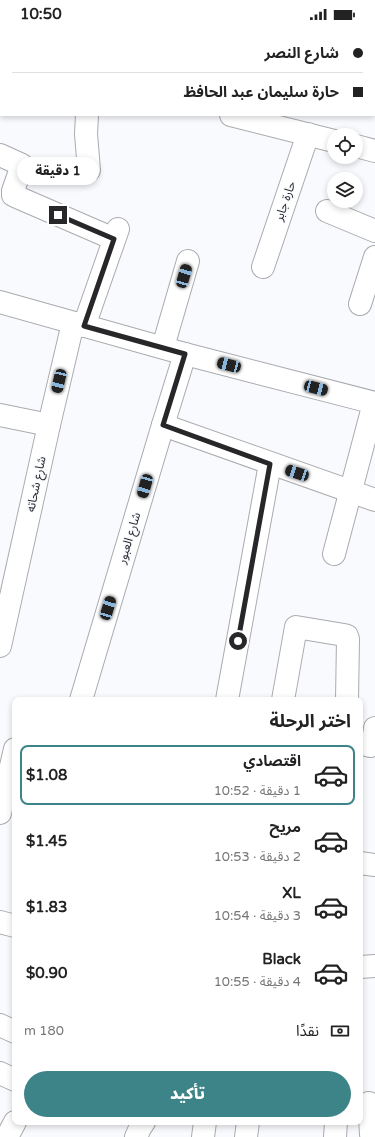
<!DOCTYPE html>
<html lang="ar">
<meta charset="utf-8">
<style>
body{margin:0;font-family:"Varela Round","Noto Sans Arabic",sans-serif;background:#f2f2f2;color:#222;direction:rtl;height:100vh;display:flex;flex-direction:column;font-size:15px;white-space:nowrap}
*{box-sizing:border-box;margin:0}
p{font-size:13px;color:#767676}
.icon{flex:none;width:22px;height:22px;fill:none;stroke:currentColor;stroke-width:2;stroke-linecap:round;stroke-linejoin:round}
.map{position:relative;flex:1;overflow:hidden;direction:ltr}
.details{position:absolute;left:12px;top:669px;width:351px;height:428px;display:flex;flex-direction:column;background:#fff;border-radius:8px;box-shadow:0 2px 6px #0003;direction:rtl}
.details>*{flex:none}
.banner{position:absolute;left:0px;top:0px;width:375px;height:88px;box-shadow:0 2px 6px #0003;direction:rtl;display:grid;align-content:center;height:88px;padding:0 12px;background:#fff}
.tools{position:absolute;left:327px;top:100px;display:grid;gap:8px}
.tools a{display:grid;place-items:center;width:36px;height:36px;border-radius:50%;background:#fff;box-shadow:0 2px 6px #0003;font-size:20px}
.end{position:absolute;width:18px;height:18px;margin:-9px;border:5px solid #272729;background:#fff;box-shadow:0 0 0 2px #fff}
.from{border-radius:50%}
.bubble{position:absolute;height:28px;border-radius:14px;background:#fff;box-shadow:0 2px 6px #0003;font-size:13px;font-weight:800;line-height:28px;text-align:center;direction:rtl}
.car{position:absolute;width:12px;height:24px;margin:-12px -6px;border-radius:5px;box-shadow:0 0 3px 1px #0007;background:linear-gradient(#222 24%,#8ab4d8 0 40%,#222 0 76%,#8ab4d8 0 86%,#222 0)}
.banner b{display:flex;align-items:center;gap:14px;height:38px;font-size:15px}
.banner b+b{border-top:1px solid #e0e0e0}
.banner i{width:10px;height:10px;background:#222}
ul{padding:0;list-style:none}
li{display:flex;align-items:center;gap:12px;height:60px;margin:0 8px 6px;padding:0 4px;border:2px solid transparent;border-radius:8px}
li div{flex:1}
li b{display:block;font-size:15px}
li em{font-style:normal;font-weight:800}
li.selected{border-color:#3c8488}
li>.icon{width:36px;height:36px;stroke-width:1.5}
h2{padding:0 12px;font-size:18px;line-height:48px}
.pay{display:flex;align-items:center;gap:10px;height:44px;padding:0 12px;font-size:15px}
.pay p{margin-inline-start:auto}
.button{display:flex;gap:8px;margin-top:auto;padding:8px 12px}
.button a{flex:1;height:46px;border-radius:24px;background:#3c8488;color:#fff;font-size:16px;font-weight:800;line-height:46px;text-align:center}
.status{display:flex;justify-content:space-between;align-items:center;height:28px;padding:0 20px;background:#fff;direction:ltr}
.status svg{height:11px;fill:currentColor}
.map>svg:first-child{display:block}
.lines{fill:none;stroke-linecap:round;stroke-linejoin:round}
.street-casing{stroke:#aaabaf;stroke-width:24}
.street{stroke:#fff;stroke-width:22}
.route{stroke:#272729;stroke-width:5}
.labels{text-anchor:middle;stroke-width:3;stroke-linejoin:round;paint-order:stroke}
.street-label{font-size:12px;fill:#272729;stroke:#f8fafe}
</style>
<div class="status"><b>10:50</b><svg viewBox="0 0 49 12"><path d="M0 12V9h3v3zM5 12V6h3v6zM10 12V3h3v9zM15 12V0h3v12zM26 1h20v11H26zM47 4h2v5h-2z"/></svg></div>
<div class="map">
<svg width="375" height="1109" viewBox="0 0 375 1109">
<rect width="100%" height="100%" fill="#f8fafe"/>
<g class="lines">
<g class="street-casing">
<g id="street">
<polyline points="260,0 261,0"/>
<polyline points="205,1 205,0"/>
<polyline points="345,1 345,0"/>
<polyline points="0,46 1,45"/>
<polyline points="374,52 375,52"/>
<polyline points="87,87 86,106 89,142"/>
<polyline points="231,87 334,113"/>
<polyline points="356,118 375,123"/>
<polyline points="0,127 22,137 13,163 13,167 17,169 114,211"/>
<polyline points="327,183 375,203"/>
<polyline points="263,239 308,106"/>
<polyline points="0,274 185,326 375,375"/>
<polyline points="360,276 375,229"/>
<polyline points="84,298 118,201"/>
<polyline points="163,319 188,233"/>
<polyline points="0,387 49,397"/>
<polyline points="163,397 375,472"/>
<polyline points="334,526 374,375"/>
<polyline points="0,618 49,397 73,295"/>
<polyline points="81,672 163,397 185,326"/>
<polyline points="227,672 270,436"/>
<polyline points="283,672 296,599 344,607 347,608 348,611 347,672"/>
<polyline points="360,715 370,718 373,717 375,700"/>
<polyline points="0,785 15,721"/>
<polyline points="360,835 375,837"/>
<polyline points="0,894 15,898"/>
<polyline points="360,939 375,938"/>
<polyline points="0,997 15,1004"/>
<polyline points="0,1045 15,1052"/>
<polyline points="369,1075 371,1106"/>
<polyline points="7,1109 15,1094"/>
<polyline points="136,1109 140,1100 144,1094"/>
<polyline points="203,1109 205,1094"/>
<polyline points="246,1109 248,1094"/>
<polyline points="335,1109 336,1094"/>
</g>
</g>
<use href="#street" class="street"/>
</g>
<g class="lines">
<polyline class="route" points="58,187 114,211 84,298 185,326 163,397 270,436 238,613"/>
</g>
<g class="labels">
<g class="street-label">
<text transform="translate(285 173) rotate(-71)" y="4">حارة جابر</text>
<text transform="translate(36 456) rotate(-78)" y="4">شارع شحاته</text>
<text transform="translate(129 510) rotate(-73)" y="4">شارع العبور</text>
</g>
</g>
</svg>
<div class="tools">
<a><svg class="icon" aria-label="locate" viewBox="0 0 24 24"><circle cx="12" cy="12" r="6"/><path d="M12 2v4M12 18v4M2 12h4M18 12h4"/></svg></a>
<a><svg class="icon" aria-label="layers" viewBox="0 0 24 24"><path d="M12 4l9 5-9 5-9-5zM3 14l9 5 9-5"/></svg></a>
</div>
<i class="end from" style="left:238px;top:613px"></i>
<i class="end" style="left:58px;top:187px"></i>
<div class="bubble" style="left:17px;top:129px;width:82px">1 دقيقة</div>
<i class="car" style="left:184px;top:248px;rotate:16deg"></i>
<i class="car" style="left:229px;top:337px;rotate:285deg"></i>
<i class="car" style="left:59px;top:353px;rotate:193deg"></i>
<i class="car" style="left:316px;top:360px;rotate:105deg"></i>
<i class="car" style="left:297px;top:445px;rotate:288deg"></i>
<i class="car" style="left:145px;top:458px;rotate:196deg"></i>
<i class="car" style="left:108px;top:580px;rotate:17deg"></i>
<div class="banner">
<b><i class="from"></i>شارع النصر</b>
<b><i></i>حارة سليمان عبد الحافظ</b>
</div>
<section class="details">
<h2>اختر الرحلة</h2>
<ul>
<li class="selected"><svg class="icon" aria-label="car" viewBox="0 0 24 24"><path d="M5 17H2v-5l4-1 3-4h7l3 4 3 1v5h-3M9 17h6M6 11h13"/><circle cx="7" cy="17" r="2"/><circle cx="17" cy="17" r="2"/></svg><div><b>اقتصادي</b><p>1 دقيقة · 10:52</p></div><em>$1.08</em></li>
<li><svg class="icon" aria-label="car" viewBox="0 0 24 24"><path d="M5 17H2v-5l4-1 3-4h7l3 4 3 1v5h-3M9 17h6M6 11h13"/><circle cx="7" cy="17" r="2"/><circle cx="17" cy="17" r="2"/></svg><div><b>مريح</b><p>2 دقيقة · 10:53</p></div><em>$1.45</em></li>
<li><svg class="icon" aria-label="car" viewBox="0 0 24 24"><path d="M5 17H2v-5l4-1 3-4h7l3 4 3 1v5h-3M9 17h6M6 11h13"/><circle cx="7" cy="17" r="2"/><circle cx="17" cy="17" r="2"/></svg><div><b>XL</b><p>3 دقيقة · 10:54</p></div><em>$1.83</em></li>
<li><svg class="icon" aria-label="car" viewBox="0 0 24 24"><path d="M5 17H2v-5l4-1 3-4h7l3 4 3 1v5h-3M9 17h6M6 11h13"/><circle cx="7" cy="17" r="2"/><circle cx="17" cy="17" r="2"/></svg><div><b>Black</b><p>4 دقيقة · 10:55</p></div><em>$0.90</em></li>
</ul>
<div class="pay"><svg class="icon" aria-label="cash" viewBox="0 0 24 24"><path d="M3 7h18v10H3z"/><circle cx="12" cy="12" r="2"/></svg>نقدًا<p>180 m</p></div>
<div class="button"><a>تأكيد</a></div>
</section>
</div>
